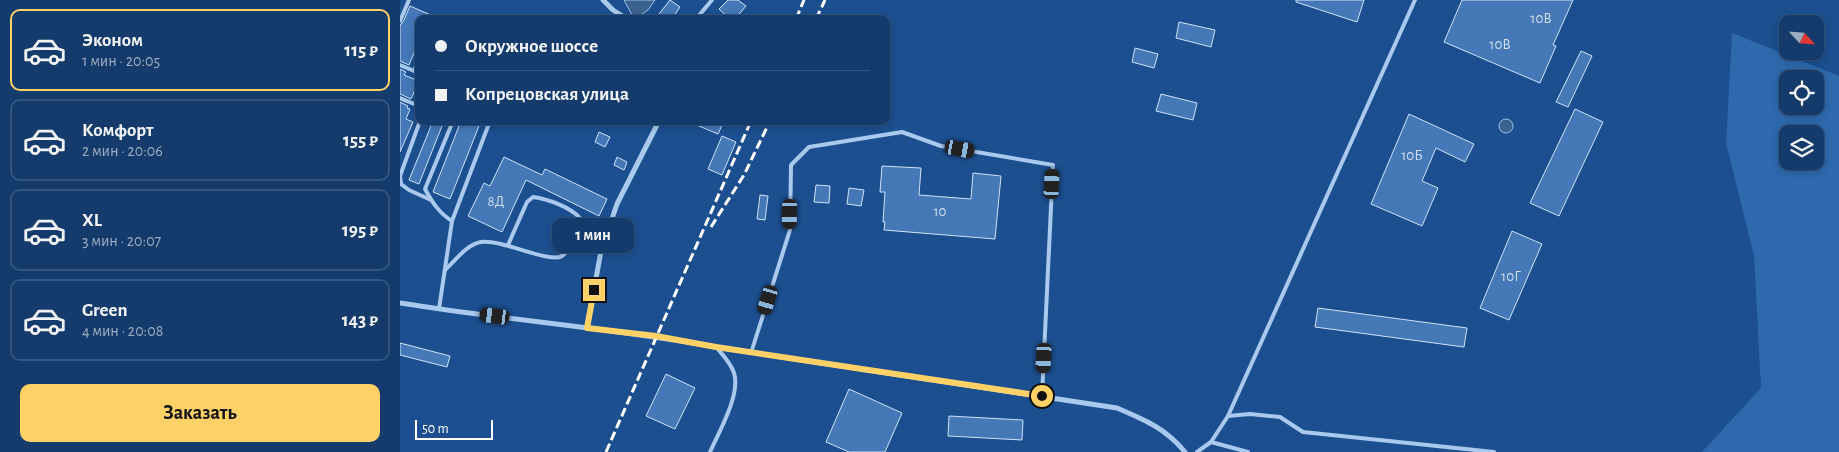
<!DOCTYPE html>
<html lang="ru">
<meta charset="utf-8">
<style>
body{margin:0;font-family:"Alegreya Sans",sans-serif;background:#1d4271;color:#f1f3f6;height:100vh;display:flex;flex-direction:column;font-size:19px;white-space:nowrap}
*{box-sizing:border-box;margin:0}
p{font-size:16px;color:#9dadc1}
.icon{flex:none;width:28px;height:28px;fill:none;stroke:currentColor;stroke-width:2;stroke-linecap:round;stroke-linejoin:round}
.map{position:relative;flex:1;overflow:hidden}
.sheet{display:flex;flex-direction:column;background:#143b6b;width:400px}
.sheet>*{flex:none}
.hud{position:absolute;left:15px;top:15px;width:475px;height:110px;border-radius:10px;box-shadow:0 2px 8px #0003,0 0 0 1px #33557e;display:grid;align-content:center;height:110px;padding:0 20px;background:#143b6b}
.needle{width:32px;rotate:116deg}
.controls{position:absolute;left:1379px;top:15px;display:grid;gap:10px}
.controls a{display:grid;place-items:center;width:45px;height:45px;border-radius:10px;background:#143b6b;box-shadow:0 2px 8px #0003,0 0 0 1px #33557e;font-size:25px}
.scale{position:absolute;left:15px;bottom:12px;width:78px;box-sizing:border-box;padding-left:5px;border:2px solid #fff;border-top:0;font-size:14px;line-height:18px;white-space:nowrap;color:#fff;-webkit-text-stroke:4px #1b4f8f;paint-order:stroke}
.end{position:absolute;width:22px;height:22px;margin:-11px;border:6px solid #ffd166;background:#111;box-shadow:0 0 0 2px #111}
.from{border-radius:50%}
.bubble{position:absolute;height:35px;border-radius:10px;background:#143b6b;box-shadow:0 2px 8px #0003,0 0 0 1px #33557e;font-size:16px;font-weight:700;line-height:35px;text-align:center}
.car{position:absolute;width:15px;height:30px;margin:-15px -8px;border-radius:6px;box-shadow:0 0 4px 1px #0007;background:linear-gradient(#222 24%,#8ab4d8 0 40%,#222 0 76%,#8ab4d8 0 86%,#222 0)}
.hud b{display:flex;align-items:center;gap:18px;height:48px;font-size:19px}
.hud b+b{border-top:1px solid #33557e}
.hud i{width:12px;height:12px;background:#f1f3f6}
ul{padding:9px 0 0;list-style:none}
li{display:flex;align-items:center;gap:15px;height:82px;margin:0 10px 8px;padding:0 10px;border:2px solid #33557e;border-radius:10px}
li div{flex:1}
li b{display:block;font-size:19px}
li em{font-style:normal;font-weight:700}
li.active{border-color:#ffd166}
li>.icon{width:45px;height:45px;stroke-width:1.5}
.primary-button{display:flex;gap:10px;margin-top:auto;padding:10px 20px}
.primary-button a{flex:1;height:58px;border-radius:10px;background:#ffd166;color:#111;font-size:20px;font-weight:700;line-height:58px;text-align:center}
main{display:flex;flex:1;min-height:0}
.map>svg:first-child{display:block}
.green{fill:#2e69ad;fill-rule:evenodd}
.water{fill:#3c6290;stroke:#9cc4f0}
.building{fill:#4478b7;stroke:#cfe3fa}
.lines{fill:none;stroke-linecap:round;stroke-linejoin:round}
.lane{stroke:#a9c9ee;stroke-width:4}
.street{stroke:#a9c9ee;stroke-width:5}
.rail{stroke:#fff;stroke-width:3;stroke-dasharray:9 4;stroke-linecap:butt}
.route{stroke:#ffd166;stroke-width:6}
.labels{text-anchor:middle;stroke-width:4.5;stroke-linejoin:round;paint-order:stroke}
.number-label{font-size:15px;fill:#d0dded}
</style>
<main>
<section class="sheet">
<ul>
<li class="active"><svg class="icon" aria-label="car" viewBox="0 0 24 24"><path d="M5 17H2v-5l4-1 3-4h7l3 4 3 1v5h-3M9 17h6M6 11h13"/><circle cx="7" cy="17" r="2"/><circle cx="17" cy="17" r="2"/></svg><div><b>Эконом</b><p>1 мин · 20:05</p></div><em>115 ₽</em></li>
<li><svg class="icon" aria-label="car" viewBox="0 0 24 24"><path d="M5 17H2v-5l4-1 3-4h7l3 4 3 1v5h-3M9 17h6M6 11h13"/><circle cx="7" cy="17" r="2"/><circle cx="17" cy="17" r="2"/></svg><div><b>Комфорт</b><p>2 мин · 20:06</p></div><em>155 ₽</em></li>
<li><svg class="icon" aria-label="car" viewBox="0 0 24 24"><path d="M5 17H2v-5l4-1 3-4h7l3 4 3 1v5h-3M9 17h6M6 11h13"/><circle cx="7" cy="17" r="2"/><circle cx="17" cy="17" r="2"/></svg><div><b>XL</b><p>3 мин · 20:07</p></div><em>195 ₽</em></li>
<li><svg class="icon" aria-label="car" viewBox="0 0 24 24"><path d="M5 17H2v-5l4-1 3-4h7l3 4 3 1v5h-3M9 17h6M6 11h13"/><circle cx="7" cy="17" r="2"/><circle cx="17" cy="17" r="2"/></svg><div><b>Green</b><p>4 мин · 20:08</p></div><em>143 ₽</em></li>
</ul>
<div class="primary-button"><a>Заказать</a></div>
</section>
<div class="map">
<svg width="1439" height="452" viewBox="0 0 1439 452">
<rect width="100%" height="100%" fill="#1b4f8f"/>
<path class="green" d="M 1332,33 L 1439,76 L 1439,452 L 1302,452 L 1361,388 L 1354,256 L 1326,143 ZM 1388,79 L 1415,79 L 1415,106 L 1388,106 ZM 1388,134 L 1415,134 L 1415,161 L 1388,161 Z"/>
<g class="water">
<polygon points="224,0 255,0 248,10 236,18 232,15"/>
<circle cx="1106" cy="126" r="7"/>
</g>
<g class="building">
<polygon points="270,0 280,7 272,19 265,19 259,14"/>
<polygon points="328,0 338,0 346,6 335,19 330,19 319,9"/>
<polygon points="896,0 964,0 957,22 896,2"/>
<polygon points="1062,0 1173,0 1153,45 1156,46 1140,83 1044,42"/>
<polygon points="10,6 33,16 32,19 19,19 19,41 9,65 0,61 0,25 3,22"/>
<polygon points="779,22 815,30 811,47 776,38"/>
<polygon points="735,48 758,54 754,68 732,62"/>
<polygon points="1181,51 1192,56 1168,107 1156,102"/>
<polygon points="0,69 6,72 4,75 19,81 19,92 15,90 11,99 0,94"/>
<polygon points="761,94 797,103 793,120 756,111"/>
<polygon points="0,102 8,106 7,108 10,109 6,119 13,122 0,152"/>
<polygon points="1175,109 1203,122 1159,216 1130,203"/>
<polygon points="1009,114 1074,144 1065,162 1036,148 1022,181 1038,188 1022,226 971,204"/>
<polygon points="33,121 44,121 19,184 9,180"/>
<polygon points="61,121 81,121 50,199 33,192"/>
<polygon points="287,121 324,121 318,134"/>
<polygon points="199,132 210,137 205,147 195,142"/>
<polygon points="322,136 336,142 322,175 308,169"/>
<polygon points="104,157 142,175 145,169 207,199 199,216 126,180 102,232 68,216 84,183 90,186"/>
<polygon points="217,157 227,162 224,170 214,165"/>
<polygon points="482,166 521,168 519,195 571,199 573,173 601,176 595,239 484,230 485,222 483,222 485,192 480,192"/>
<polygon points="416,185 430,186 429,203 414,202"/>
<polygon points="449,188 464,190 461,206 447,204"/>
<polygon points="360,195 368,196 365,220 357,219"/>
<polygon points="1112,231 1142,244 1109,320 1080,308"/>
<polygon points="918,308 1067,328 1064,347 915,327"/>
<polygon points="0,343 50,356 47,367 0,355"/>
<polygon points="266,374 295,388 275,429 246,416"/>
<polygon points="449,389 502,413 485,452 449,452 426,442"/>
<polygon points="549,416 623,420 622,440 548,436"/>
</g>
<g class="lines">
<g class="lane">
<polyline points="36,19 36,17"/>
<polyline points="296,19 312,0"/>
<polyline points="0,21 9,0"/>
<polyline points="0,65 19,73"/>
<polyline points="14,71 19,59"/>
<polyline points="0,98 19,106"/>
<polyline points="20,121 0,176 1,184 9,190 31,200"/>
<path d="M 52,221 C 39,213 32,202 25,189 L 53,121"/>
<path d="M 45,270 C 55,261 67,244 81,242 C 102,239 150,264 162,256 C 168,252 170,245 173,240 C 176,233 179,226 180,218 C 170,207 148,199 133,197 L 127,202 L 108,245"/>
<polyline points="39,309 52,221 90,121"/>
<polyline points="351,353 390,230 391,165 409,147 502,132 541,146 653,165 642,396"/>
<polyline points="828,416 850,414 880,417 903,432 1094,452"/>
<polyline points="811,442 848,452"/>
<path d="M 310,452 C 319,432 341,394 334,373 C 331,363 323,355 316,347"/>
<polyline points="797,452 811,442 828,416 1015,0"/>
</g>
<g class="street">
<polyline points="203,0 213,10 227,19"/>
<path d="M 0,303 C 105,320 212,328 316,347 L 717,408 C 745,420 765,428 785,452"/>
<polyline points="187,328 201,251 217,204 259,121"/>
</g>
<g class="rail">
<polyline points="396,19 404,0"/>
<polyline points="416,19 425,0"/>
<polyline points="311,227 344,175 370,121"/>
<polyline points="206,452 351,121"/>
</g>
</g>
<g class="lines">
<polyline class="route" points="194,290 187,328 256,336 316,347 642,396"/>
</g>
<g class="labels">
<g class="number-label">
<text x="1141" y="23">10В</text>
<text x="1100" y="49">10В</text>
<text x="1012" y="160">10Б</text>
<text x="96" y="206">8Д</text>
<text x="540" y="216">10</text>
<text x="1111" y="281">10Г</text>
</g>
</g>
</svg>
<div class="controls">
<a><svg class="needle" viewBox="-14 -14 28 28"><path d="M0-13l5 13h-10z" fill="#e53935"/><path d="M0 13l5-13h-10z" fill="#9dadc1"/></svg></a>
<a><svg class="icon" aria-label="locate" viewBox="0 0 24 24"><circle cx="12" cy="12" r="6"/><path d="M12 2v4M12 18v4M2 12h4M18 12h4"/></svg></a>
<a><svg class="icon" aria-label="layers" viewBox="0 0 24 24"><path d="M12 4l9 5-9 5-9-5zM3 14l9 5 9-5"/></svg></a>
</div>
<div class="scale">50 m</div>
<i class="end from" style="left:642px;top:396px"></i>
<i class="end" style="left:194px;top:290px"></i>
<div class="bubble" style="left:152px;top:218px;width:82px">1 мин</div>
<i class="car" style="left:560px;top:149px;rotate:100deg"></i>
<i class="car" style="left:652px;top:184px;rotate:3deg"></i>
<i class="car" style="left:390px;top:214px;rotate:181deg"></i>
<i class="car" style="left:368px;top:300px;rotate:197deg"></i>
<i class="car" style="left:95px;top:316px;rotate:277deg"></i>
<i class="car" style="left:644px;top:358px;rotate:183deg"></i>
<div class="hud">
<b><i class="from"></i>Окружное шоссе</b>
<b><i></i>Копрецовская улица</b>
</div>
</div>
</main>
